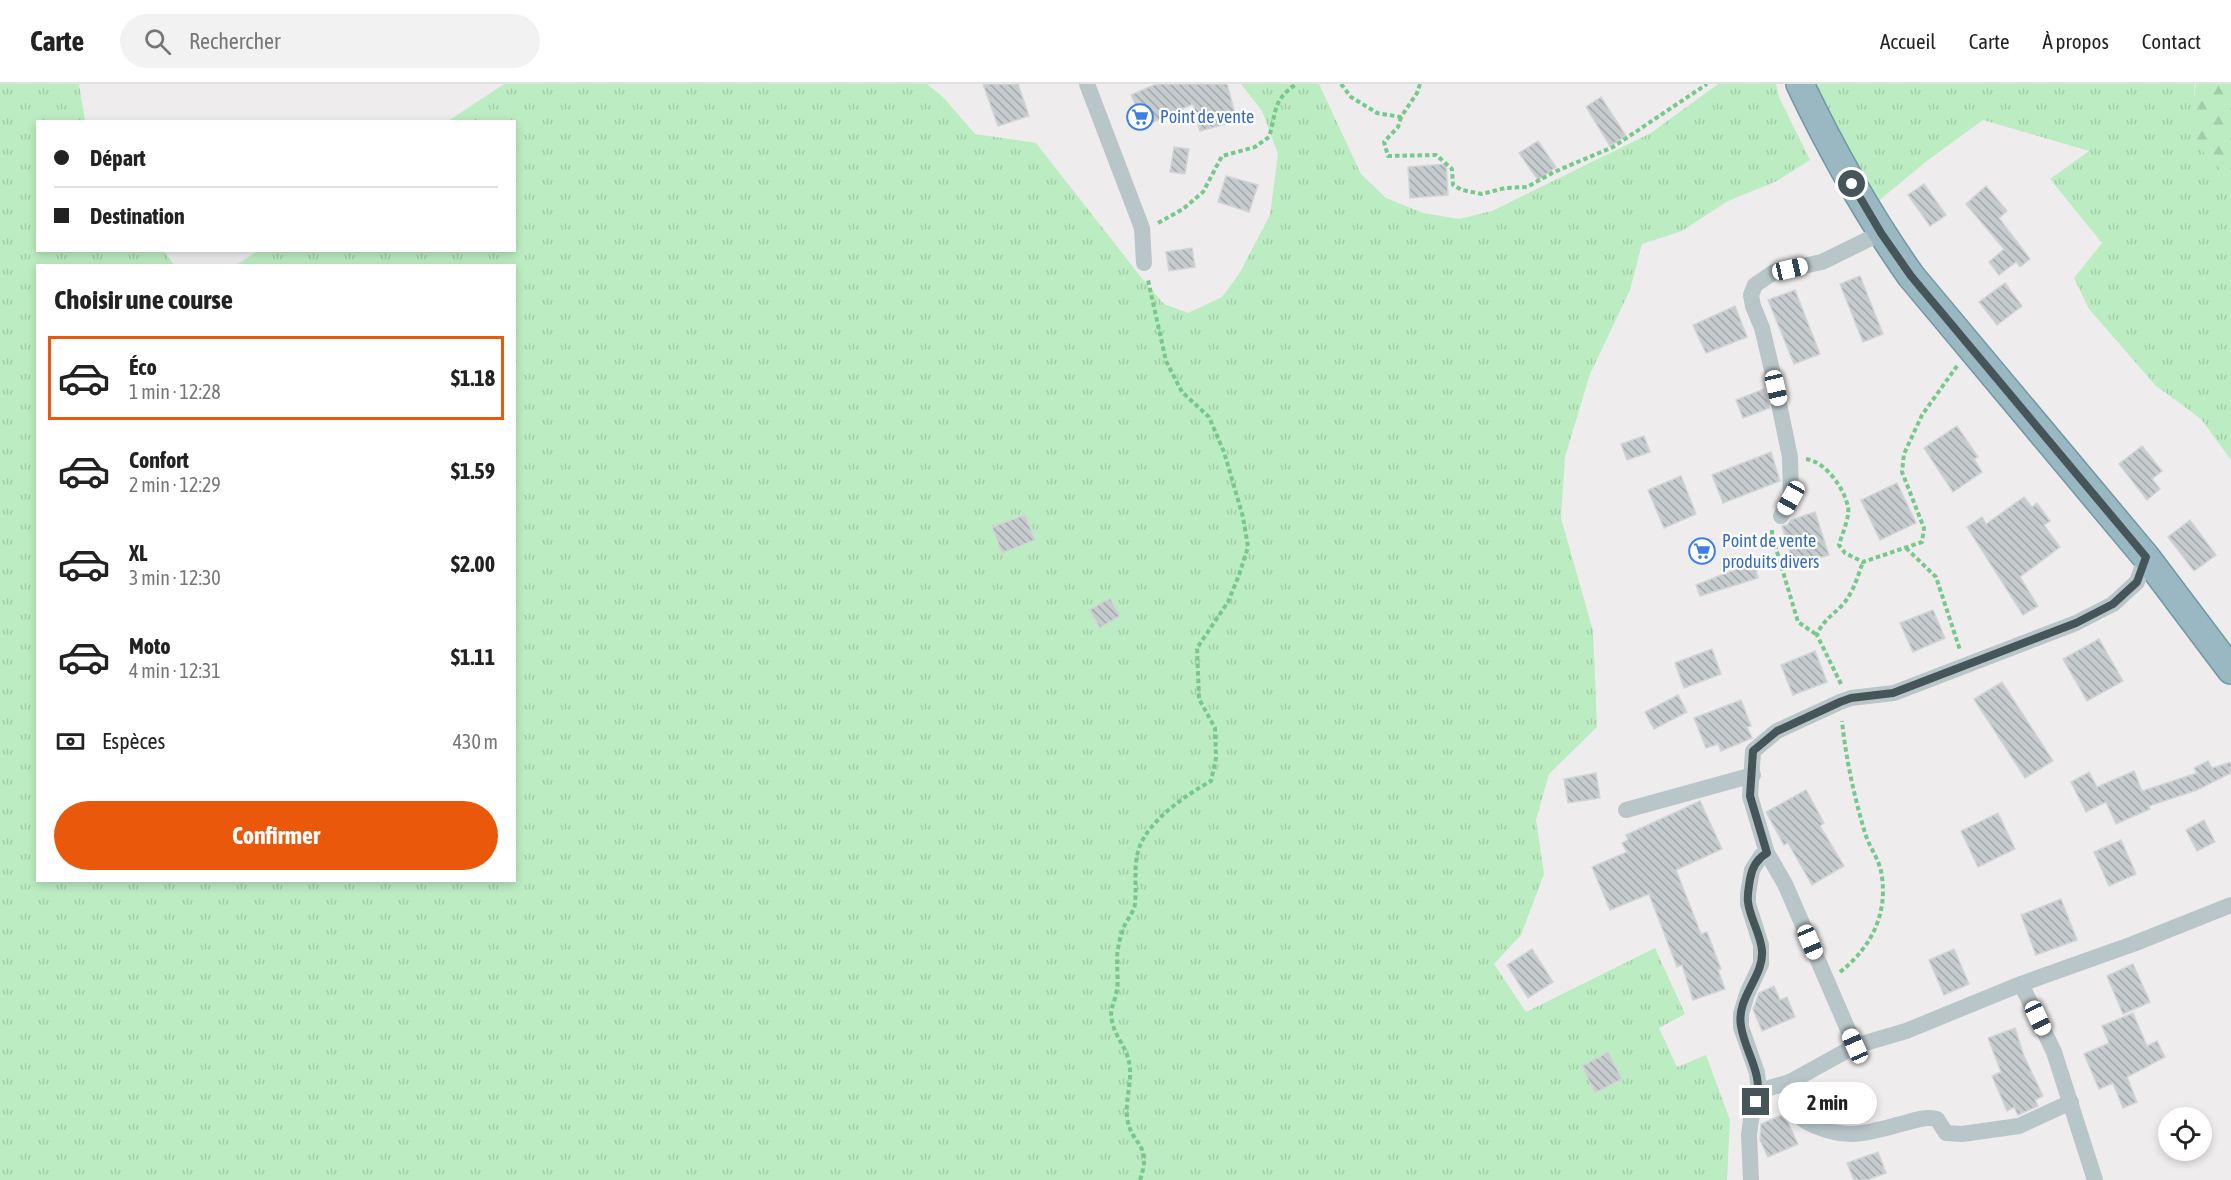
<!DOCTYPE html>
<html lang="fr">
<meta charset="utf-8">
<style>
body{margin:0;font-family:"Asap Condensed",sans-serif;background:#f2f2f2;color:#222;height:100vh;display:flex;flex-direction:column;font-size:22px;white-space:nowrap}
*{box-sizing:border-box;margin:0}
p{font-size:20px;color:#767676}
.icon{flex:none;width:33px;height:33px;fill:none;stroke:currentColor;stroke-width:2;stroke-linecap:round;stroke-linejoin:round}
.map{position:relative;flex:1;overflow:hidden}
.drawer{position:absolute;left:36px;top:180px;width:480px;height:618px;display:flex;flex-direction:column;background:#fff;border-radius:0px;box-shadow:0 3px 9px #0003}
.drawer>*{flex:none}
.guide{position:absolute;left:36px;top:36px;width:480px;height:132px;border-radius:0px;box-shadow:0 3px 9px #0003;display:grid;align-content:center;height:132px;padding:0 18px;background:#fff}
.buttons{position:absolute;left:2158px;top:1023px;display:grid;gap:12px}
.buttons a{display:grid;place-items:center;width:54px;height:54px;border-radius:50%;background:#fff;box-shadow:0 3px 9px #0003;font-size:30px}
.end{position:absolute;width:27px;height:27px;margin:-14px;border:8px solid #465559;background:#fff;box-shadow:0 0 0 3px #fff}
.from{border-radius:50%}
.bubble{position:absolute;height:42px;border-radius:21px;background:#fff;box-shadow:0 3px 9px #0003;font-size:20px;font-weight:700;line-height:42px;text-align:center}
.car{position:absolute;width:18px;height:36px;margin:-18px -9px;border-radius:8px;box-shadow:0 0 4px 2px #0007;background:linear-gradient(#fff 24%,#345 0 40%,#fff 0 76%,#345 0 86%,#fff 0)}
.guide b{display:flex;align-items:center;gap:21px;height:57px;font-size:22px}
.guide b+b{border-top:2px solid #e0e0e0}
.guide i{width:15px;height:15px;background:#222}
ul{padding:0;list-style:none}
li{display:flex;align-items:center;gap:18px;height:84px;margin:0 12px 9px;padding:0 6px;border:3px solid transparent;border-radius:0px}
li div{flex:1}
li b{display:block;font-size:22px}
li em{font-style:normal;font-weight:700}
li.current{border-color:#ea580c}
li>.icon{width:54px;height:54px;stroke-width:1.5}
h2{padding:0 18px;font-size:27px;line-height:72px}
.pay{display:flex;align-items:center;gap:15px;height:66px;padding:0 18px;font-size:22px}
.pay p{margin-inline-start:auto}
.cta{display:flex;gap:12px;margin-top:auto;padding:12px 18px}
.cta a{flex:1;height:69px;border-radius:36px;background:#ea580c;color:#fff;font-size:24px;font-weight:700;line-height:69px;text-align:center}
header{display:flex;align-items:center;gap:36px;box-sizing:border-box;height:84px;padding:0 30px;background:#fff;border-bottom:2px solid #e0e0e0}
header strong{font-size:28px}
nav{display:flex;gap:33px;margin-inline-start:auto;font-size:21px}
.search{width:420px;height:54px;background:#f2f2f2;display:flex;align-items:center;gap:15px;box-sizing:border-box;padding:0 21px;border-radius:33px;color:#767676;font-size:22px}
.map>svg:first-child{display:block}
.grass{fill:url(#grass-tufts)}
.forest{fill:url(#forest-firs)}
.building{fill:url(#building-back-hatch);stroke:#d1d5d8;stroke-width:1.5}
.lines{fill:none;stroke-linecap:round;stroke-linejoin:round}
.trunk-casing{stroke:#7197a5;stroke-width:30}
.path{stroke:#76c88b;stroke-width:4;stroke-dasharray:4.5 3;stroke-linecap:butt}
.minor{stroke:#b8c5c9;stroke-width:16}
.trunk{stroke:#9ab8c2;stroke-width:27}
.route{stroke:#465559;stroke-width:8}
.labels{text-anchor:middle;stroke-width:4.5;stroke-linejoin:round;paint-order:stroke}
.shop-label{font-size:18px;fill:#366cbe;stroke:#fff;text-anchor:start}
</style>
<header>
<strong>Carte</strong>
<div class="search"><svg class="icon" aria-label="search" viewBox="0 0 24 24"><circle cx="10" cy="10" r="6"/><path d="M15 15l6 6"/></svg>Rechercher</div>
<nav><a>Accueil</a><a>Carte</a><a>À propos</a><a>Contact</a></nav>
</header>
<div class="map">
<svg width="2231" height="1096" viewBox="0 0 2231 1096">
<defs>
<pattern id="grass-tufts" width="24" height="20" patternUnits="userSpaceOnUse" patternTransform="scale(1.5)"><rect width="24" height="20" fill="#bcecc2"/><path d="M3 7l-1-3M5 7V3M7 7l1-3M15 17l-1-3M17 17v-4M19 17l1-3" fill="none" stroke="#a3cca9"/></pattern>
<pattern id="forest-firs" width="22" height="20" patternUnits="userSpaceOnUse" patternTransform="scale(1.5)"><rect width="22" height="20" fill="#bcecc2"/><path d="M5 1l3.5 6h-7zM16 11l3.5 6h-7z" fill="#a3cca9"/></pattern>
<pattern id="building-back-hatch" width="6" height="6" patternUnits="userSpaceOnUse" patternTransform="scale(1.5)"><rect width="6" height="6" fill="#c6cbce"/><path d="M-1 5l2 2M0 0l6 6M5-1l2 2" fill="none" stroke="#a3a8aa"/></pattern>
</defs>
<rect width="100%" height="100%" fill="#efeced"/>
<g class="grass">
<polygon points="0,0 79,0 85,37 38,38 38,166 164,167 174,181 38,182 38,796 514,796 514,182 236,181 258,167 514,166 514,38 448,37 504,0 927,0 944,14 975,50 1036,59 1144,197 1164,220 1188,229 1222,213 1239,190 1270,131 1278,70 1262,27 1241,0 1319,0 1361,90 1386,114 1423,129 1459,135 1492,127 1651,49 1718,0 1776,0 1779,13 1810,76 1777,97 1728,117 1682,147 1642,160 1630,206 1590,290 1565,373 1561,434 1593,547 1597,643 1549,690 1536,736 1544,790 1521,851 1494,880 1526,928 1655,864 1685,930 1659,944 1677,983 1706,971 1730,1036 1727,1096 0,1096"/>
<polygon points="1812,0 2195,0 2194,11 2203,67 2231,96 2231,376 2201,335 2155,301 2089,225 2074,194 2102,159 2050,95 2089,67 1983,36 1928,76 1870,124"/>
</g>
<polygon class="forest" points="2196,0 2231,0 2231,96 2203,67 2190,42"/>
<g class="building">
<polygon points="983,0 1018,0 1029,32 998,42"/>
<polygon points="1156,0 1227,0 1237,37 1200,47 1193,20 1145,42 1131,11"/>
<polygon points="1601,13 1626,52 1610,62 1586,23"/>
<polygon points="1538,57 1556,83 1538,96 1519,69"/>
<polygon points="1174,63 1189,65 1185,90 1170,88"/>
<polygon points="1446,80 1448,111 1410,114 1408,83"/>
<polygon points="1226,92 1258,101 1249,128 1218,118"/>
<polygon points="1924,100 1946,131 1930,142 1908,111"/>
<polygon points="1986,102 2007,127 1999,134 2030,175 2020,183 2016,178 1999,191 1989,178 2004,165 1966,120"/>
<polygon points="1192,164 1195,183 1169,187 1166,168"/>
<polygon points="1860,192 1883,250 1863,258 1840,200"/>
<polygon points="2005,199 2022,222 1997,241 1979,218"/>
<polygon points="1795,206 1820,270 1794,280 1768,216"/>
<polygon points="1735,222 1747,253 1706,269 1693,241"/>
<polygon points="1764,305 1769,324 1743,334 1736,316"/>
<polygon points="1957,342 1978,373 1974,375 1982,388 1953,408 1924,364"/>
<polygon points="1644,352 1650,368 1627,376 1621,360"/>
<polygon points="2142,362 2162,387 2152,395 2160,405 2147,416 2119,380"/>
<polygon points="1771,368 1780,397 1723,419 1712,391"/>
<polygon points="1681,392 1696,430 1664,444 1648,406"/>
<polygon points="1897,399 1916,439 1880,456 1861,416"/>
<polygon points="2024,413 2032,423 2037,419 2050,437 2044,441 2060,463 2020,493 2038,522 2023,531 1967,443 1982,433 1986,440"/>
<polygon points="1815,428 1829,471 1794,482 1782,442 1787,441 1791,436"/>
<polygon points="1025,431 1035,456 1002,469 992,443"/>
<polygon points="2190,436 2216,471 2194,487 2168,453"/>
<polygon points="1754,478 1758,494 1700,512 1696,501"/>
<polygon points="1110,514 1120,532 1100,544 1089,526"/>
<polygon points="1933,526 1945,554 1913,568 1900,539"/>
<polygon points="2099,555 2123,597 2087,617 2063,575"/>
<polygon points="1712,565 1721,590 1684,604 1675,579"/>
<polygon points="1815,567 1827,598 1793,611 1781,581"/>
<polygon points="2002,598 2053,677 2025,694 1974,615"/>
<polygon points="1678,611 1687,628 1654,645 1645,628"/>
<polygon points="1741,616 1751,642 1747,643 1752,654 1721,667 1718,660 1706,664 1694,634"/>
<polygon points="2208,677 2212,684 2231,678 2231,689 2197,706 2149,722 2150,725 2116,740 2106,718 2086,728 2071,698 2089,688 2097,703 2134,687 2142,707 2197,689 2194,684"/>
<polygon points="1596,689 1600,714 1568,719 1564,695"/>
<polygon points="1806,706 1824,739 1820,742 1844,782 1812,801 1788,759 1784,761 1766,728"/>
<polygon points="1700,717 1722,765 1676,786 1701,850 1707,848 1721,885 1718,886 1725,905 1693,916 1682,881 1677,883 1649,810 1610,826 1592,783 1627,768 1622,759 1628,756 1626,751"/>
<polygon points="1998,729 2015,765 1978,783 1961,747"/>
<polygon points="2204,736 2215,758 2197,767 2186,746"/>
<polygon points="2121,756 2136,790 2109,802 2094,768"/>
<polygon points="2061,815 2077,856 2036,871 2021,831"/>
<polygon points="1532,865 1553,898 1528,914 1507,881"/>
<polygon points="1954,865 1969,900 1944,911 1929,876"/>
<polygon points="2133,880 2150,918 2123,930 2107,892"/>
<polygon points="1774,902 1780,916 1787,913 1795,933 1762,947 1753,925 1759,909"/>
<polygon points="2133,929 2147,962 2157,957 2165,973 2127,993 2137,1018 2123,1024 2113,999 2099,1005 2084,970 2109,959 2102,942"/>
<polygon points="2015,944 2024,972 2043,1012 2035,1016 2038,1022 2018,1031 2014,1023 2007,1027 1992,992 2001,988 1988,954"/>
<polygon points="1608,968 1622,995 1595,1009 1582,982"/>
<polygon points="1784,1030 1798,1060 1768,1073 1760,1056 1761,1040"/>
<polygon points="1878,1068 1886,1089 1867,1096 1854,1096 1847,1079"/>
</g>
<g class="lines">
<g class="trunk-casing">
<path id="trunk" d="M 1800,0 C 1832,67 1868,131 1911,192 L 2146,473 L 2231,586"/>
</g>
<g class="path">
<polyline points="1341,0 1351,13 1377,29 1401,33 1417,9 1420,0"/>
<polyline points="1401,33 1398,43 1384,58 1388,72 1436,71 1452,85 1453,101 1462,106 1482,110 1505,104 1527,103 1554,88 1613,63 1707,0"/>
<path d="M 1158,139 L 1183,125 L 1203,108 L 1222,72 L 1255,63 L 1269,53 C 1277,27 1272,17 1296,0"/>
<path d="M 1806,375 C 1826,378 1844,404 1848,423 C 1850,433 1842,450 1839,461 L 1845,469 L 1863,478 L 1922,458 L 1924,444 L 1902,388 L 1904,370 L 1922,331 L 1957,282"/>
<polyline points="1772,446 1772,451 1798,538 1817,551"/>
<polyline points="1906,464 1936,493 1960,566"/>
<path d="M 1841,600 L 1817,551 C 1824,532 1841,528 1850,510 C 1856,500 1859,488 1863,478"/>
<path d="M 1840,888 C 1872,863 1889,828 1881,787 C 1878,774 1869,762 1865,749 C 1854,712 1846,675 1842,637"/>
<path d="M 1140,1096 C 1153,1058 1131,1063 1127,1033 C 1125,1014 1134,993 1128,974 C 1125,962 1115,952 1112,937 C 1109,927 1114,920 1116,910 C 1120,896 1115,880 1118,865 C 1119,858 1121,850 1124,843 C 1127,835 1135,827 1135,819 C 1137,800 1133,783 1139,764 C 1149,736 1186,711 1211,697 L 1216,674 L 1215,644 L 1199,615 L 1197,564 L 1228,518 L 1239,491 L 1248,463 L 1243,433 L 1224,368 L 1209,333 L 1182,308 L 1166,277 L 1148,196"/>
</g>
<g class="minor">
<polyline points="1087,0 1142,144 1144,179"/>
<polyline points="1781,432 1791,414 1790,373 1772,286 1762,244 1753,222 1751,211 1755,201 1774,188 1822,178 1881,149"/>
<polyline points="1626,726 1753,691"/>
<polyline points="2021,900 2054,968 2095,1096"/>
<polyline points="1855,962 1906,947 2021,900 2133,860 2231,821"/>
<path d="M 1790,998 C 1792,1025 1789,1030 1815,1042 C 1848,1056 1867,1049 1901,1040 C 1914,1037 1923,1032 1937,1035 L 1946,1049 L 1962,1050 L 2019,1042 L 2071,1018"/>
<polyline points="1759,1007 1757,989 1741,943 1741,930 1747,910 1761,880 1761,861 1748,820 1748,810 1752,786 1761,772 1767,769"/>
<polyline points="1751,1096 1749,1051 1751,1035 1759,1007 1790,998 1855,962 1785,800 1767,769 1750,712 1753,667 1777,647 1840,618 1851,614 1894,609 2076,539 2113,520 2137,498 2146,473"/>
</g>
<use href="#trunk" class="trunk"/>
</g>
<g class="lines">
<path class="route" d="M 1756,1018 C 1764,989 1745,969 1741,942 C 1736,913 1764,893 1762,867 C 1761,850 1750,835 1748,818 C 1747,810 1749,803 1750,795 C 1752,784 1756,775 1767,769 L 1750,712 L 1753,667 L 1777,647 L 1840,618 L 1851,614 L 1893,609 L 2076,539 L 2113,520 L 2137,498 L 2146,473 L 1911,192 L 1881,149 L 1852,100"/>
</g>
<defs>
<g id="supermarket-ring" transform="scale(1.35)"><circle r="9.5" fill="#fff" stroke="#3f7fe0" stroke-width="1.5"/><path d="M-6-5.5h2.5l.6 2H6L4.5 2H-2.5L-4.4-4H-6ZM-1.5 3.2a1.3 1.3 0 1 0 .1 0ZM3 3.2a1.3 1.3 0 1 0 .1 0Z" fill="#3f7fe0"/></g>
</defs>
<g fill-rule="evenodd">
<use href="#supermarket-ring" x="1140" y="33"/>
<use href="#supermarket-ring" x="1702" y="467"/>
</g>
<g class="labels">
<g class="shop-label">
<text x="1160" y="39">Point de vente</text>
<text x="1722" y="463">Point de vente<tspan x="1722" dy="21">produits divers</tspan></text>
</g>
</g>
</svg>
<div class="buttons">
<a><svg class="icon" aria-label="locate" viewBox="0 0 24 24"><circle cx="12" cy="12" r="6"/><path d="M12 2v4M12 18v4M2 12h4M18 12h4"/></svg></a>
</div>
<i class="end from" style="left:1852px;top:100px"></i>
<i class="end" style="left:1756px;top:1018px"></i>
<div class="bubble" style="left:1778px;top:998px;width:99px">2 min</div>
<i class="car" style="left:1790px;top:185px;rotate:77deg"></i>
<i class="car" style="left:1776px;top:304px;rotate:167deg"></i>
<i class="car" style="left:1791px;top:414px;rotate:209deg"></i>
<i class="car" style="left:1810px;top:858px;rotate:157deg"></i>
<i class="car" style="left:2038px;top:934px;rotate:155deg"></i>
<i class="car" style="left:1855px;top:962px;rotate:336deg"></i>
<div class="guide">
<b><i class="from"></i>Départ</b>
<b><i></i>Destination</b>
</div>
<section class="drawer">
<h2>Choisir une course</h2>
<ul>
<li class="current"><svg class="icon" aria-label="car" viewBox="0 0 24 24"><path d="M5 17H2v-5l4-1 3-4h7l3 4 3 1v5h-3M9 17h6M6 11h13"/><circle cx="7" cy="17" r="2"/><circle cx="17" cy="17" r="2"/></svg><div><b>Éco</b><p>1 min · 12:28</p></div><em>$1.18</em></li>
<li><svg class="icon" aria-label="car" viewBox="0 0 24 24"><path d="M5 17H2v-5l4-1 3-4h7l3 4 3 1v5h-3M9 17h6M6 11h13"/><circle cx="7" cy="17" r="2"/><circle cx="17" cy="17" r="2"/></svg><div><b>Confort</b><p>2 min · 12:29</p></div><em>$1.59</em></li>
<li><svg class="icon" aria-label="car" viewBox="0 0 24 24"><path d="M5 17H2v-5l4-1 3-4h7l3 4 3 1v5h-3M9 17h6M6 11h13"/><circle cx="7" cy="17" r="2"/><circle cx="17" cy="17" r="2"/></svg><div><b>XL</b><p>3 min · 12:30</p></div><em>$2.00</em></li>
<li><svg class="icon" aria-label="car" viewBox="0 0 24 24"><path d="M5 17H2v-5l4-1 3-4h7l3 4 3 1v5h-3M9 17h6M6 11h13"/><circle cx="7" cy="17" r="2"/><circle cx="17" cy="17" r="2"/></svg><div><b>Moto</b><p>4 min · 12:31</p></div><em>$1.11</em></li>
</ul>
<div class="pay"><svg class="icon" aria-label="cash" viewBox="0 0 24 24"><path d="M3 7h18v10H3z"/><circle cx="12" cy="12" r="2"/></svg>Espèces<p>430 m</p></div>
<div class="cta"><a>Confirmer</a></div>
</section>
</div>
